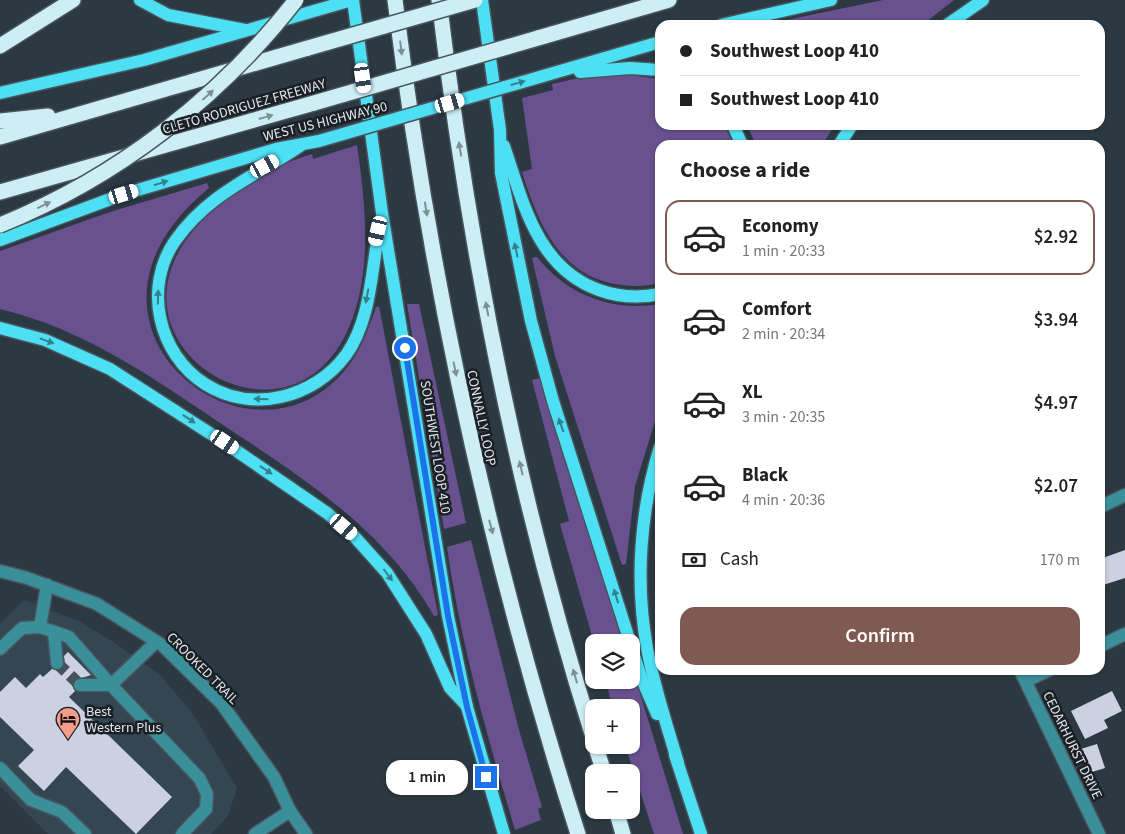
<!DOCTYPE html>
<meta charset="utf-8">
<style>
body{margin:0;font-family:"Source Sans 3",sans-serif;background:#f6f6f6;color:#222;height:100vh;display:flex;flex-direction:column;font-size:19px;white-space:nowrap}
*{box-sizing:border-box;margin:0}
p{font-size:16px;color:#767676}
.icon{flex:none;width:28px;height:28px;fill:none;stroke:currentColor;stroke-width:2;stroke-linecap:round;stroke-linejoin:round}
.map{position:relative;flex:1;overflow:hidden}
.panel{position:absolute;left:655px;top:140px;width:450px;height:535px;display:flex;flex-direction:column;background:#fff;border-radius:15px;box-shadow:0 1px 4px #0004}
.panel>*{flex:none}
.top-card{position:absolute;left:655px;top:20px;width:450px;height:110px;border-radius:15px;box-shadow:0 1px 4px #0004;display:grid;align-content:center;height:110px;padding:0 25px;background:#fff}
.buttons{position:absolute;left:585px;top:634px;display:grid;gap:10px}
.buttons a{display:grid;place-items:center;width:55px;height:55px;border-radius:10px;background:#fff;box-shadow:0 1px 4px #0004;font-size:25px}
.end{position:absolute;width:22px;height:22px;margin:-11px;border:6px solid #1a73e8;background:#fff;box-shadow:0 0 0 2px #fff}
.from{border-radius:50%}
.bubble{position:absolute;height:35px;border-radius:15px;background:#fff;box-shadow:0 1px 4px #0004;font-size:16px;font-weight:600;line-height:35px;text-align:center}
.car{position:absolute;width:15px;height:30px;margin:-15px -8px;border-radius:6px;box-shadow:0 0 4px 1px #0007;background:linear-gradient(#fff 24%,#345 0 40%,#fff 0 76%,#345 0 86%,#fff 0)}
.top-card b{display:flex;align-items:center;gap:18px;height:48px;font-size:19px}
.top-card b+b{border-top:1px solid #e0e0e0}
.top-card i{width:12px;height:12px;background:#222}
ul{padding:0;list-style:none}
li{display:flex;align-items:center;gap:15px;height:75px;margin:0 10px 8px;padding:0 15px;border:2px solid transparent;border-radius:15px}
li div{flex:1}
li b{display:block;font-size:19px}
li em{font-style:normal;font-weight:600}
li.active{border-color:#805951}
li>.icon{width:45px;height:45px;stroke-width:1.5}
h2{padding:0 25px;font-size:22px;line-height:60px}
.pay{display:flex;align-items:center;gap:12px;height:55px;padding:0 25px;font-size:19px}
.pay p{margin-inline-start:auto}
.cta{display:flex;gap:10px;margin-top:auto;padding:10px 25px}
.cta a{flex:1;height:58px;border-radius:15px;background:#805951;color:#fff;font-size:20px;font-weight:600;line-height:58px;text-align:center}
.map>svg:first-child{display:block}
.built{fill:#334652}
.green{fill:#69518f}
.building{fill:#cbd1e1}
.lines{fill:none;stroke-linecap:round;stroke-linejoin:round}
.minor-tunnel{stroke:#47535c;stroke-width:12;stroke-dasharray:12 6;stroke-linecap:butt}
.minor-casing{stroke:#49555d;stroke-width:15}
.major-casing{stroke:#49555d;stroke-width:15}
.highway-casing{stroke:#49555d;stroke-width:18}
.minor{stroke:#3a8f9b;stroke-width:12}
.major{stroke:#4de0f4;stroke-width:12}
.highway{stroke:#cceef4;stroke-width:15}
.major-bridge-casing{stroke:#49555d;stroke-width:15;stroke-linecap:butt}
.highway-bridge-casing{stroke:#49555d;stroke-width:18;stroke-linecap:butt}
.major-bridge{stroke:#4de0f4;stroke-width:12}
.highway-bridge{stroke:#cceef4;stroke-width:15}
.oneway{fill:#7c9196}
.oneway2{fill:#34808c}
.route{stroke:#1a73e8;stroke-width:6}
.labels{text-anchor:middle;stroke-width:5;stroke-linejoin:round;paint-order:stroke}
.street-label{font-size:14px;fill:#dfe7ed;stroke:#1a2024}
.poi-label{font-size:14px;fill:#dfe7ed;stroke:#1a2024;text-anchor:start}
</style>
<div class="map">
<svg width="1125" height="834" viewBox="0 0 1125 834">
<rect width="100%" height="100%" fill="#2c3942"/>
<polygon class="built" points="24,600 81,622 113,642 159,674 191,711 237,788 228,816 211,834 48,834 0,786 0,624"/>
<g class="green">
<polygon points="883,0 954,0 922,25 762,25"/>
<path d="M 620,74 L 660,79 L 660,125 L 724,125 L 734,145 L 660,145 L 660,283 C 644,287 627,287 610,283 C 557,271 537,219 522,172 L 532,169 L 522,98 L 553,90 L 552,84 L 588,76 Z"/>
<polygon points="747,125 835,125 822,145 756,145"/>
<path d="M 357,145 C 366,207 374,280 344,338 C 276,464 84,334 206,217 C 236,188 272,166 312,154 L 313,159 Z"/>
<path d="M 207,183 L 209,188 C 41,325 255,491 349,365 C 362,348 369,327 376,307 L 379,306 L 438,615 L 434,616 C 384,528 300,476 217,421 C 149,375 81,328 0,309 L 0,251 L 110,212 Z"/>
<path d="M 537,257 C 567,295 612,312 660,304 L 660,405 L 635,486 L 626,564 L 622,565 L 555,356 L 532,258 Z"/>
<polygon points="407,304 419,304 466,523 444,529"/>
<polygon points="540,378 625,642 594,643 560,524 569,521 532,380"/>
<path d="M 471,540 L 519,730 L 542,807 L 538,809 L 541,820 L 515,830 C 487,735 461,646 447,547 Z"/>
<polygon points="631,664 683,834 654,834 625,745 631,745 631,708 613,707 605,680 631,680"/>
</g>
<g class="building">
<polygon points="1125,550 1125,578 1100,586 1100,559"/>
<polygon points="68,652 91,675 73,681 72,685 75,691 69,697 172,797 136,834 66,767 44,791 18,766 34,750 0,717 0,692 15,677 26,688 40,674 43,677 52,669 61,670 65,666 64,656"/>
<polygon points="1112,691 1122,711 1104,720 1108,728 1085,739 1071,711"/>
<polygon points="1097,744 1105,768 1089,773 1081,749"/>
</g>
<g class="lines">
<polyline class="minor-tunnel" points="57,663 80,685"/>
<g class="minor-casing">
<g id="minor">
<polyline points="1100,507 1125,495"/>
<polyline points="0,571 27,578 97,604 162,645 221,703 274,777 290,811 306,834"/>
<polyline points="40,627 47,585"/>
<polyline points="54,632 57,663"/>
<polyline points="1100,646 1125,634"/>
<polyline points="0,649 22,628 40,627 69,637 111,685 200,779 207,794 206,809 182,834"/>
<polyline points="1020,670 1099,834"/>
<polyline points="1026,681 1049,670"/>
<polyline points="80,685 111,685 156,642"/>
<polyline points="0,768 31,800 62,812 85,834"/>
<polyline points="255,834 290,811"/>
</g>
</g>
<g class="major-casing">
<g id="major">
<polyline points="140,0 168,15 245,30"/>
<polyline points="353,0 382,213 448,616 467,707 504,834"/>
<polyline points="482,0 500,130 501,173 531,321 553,401 630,642"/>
<polyline points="721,25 831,0"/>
<polyline points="947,25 983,0"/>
<polyline points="580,72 630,68 660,70"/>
<polyline points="543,76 660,42"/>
<polyline points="0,93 144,60 352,0"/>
<polyline points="733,125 742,145"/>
<polyline points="839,145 852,125"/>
<path d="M 300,146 C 254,177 209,193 175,241 C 143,287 158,354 205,384 C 252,414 314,398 346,355 C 373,317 371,264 381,220"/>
<path d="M 504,146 C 523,202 537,268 599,290 C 618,297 640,298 660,294"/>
<polyline points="0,240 124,194 276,149 319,141"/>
<polyline points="0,328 45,340 110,369 225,443 327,513 353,535 387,573 426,634 450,688 467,706"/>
<path d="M 660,447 C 640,511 635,582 647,648 C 654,687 667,725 678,763"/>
<polyline points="631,646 641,677 657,714"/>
<polyline points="675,755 701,834"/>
</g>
</g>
<g class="highway-casing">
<g id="highway">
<path d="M 395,0 C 430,283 491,562 578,834"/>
<path d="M 439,0 C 469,250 518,500 594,740"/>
<polyline points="538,38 669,0"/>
<polyline points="0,46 73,0"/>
<polyline points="0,121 48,116"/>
<polyline points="0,137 308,48"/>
<polyline points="0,192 314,103"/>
<polyline points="595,745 604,772"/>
<polyline points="616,810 623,834"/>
</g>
</g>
<use href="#minor" class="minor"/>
<use href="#major" class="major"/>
<use href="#highway" class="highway"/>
<g class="major-bridge-casing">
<polyline id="major-bridge" points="319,141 543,76"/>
</g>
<g class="highway-bridge-casing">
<g id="highway-bridge">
<polyline points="308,48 475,0"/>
<polyline points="314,103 538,38"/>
<path d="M 0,225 C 116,178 219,99 296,0"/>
</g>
</g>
<use href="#major-bridge" class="major-bridge"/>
<use href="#highway-bridge" class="highway-bridge"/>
</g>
<defs><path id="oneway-solid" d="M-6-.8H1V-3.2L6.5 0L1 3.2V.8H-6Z" transform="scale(1.25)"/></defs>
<g class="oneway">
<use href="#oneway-solid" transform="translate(401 48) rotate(83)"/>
<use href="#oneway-solid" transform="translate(208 95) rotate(-42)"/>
<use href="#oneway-solid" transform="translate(266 117) rotate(-16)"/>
<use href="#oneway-solid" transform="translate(460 149) rotate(-99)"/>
<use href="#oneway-solid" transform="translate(44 205) rotate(-26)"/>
<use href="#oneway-solid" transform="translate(426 209) rotate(81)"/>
<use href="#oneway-solid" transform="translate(487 309) rotate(-101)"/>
<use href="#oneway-solid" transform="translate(455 369) rotate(78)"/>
<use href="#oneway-solid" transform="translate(521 468) rotate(-103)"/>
<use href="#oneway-solid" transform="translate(491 527) rotate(75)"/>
<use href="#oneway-solid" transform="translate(575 676) rotate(-106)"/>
</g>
<g class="oneway2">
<use href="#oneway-solid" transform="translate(518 83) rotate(-16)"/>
<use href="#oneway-solid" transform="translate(161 183) rotate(-17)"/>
<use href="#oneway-solid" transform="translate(516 250) rotate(-102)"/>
<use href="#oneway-solid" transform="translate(367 296) rotate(101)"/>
<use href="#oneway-solid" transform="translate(158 297) rotate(-89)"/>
<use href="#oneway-solid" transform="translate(47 341) rotate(20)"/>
<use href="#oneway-solid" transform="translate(261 399) rotate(-179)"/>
<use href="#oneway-solid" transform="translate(189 419) rotate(33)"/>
<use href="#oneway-solid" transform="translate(561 425) rotate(-109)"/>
<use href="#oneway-solid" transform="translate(266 470) rotate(34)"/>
<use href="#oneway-solid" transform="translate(388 575) rotate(53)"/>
<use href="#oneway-solid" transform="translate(616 596) rotate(-107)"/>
</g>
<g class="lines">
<polyline class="route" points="405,348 448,616 467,707 486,777"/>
</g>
<defs>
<g id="hotel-pin" transform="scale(1.25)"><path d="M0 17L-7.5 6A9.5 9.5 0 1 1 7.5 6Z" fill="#f49d8b" stroke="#1a2024"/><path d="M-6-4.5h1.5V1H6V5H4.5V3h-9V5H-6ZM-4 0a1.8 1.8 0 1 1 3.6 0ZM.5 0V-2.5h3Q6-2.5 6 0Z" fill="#111"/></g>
</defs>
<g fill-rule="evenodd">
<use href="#hotel-pin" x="68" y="719"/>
</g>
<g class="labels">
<g class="street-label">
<text transform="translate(244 106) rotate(-16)" y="5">CLETO RODRIGUEZ FREEWAY</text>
<text transform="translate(325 121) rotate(-14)" y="5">WEST US HIGHWAY 90</text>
<text transform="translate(482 418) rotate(78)" y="5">CONNALLY LOOP</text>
<text transform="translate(436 447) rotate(81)" y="5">SOUTHWEST LOOP 410</text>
<text transform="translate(203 668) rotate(45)" y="5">CROOKED TRAIL</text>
<text transform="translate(1073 745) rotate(64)" y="5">CEDARHURST DRIVE</text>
</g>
<g class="poi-label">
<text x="86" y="716">Best<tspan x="86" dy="16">Western Plus</tspan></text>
</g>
</g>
</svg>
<div class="buttons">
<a><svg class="icon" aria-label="layers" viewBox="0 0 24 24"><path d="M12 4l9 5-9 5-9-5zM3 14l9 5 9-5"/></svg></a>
<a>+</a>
<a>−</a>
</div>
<i class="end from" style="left:405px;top:348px"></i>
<i class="end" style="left:486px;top:777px"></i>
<div class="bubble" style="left:386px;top:760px;width:82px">1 min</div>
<i class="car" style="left:363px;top:78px;rotate:172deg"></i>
<i class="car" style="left:450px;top:103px;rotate:74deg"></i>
<i class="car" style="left:265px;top:166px;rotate:62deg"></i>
<i class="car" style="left:124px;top:194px;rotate:73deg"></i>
<i class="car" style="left:378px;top:231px;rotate:193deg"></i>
<i class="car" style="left:225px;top:442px;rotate:124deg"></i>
<i class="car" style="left:344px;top:527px;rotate:131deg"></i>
<div class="top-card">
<b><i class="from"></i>Southwest Loop 410</b>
<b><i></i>Southwest Loop 410</b>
</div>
<section class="panel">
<h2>Choose a ride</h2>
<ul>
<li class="active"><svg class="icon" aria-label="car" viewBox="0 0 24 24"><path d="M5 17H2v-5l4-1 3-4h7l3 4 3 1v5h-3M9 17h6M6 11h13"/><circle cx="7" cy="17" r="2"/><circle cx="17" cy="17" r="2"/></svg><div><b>Economy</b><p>1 min · 20:33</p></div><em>$2.92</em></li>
<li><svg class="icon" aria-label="car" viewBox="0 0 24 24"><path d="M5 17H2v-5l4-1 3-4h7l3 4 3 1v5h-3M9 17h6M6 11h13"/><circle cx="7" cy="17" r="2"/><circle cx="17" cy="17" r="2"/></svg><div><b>Comfort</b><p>2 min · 20:34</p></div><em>$3.94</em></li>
<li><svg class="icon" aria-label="car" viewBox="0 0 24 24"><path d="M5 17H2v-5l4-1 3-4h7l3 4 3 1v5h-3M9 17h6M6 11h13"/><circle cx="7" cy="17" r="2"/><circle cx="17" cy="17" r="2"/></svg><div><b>XL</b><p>3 min · 20:35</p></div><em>$4.97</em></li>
<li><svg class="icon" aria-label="car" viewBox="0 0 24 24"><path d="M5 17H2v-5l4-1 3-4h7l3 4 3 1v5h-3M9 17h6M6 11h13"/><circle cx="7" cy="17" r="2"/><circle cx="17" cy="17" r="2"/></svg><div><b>Black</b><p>4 min · 20:36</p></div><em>$2.07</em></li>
</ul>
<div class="pay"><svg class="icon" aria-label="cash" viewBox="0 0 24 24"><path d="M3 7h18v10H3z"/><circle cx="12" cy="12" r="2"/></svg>Cash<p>170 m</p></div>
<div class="cta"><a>Confirm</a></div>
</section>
</div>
